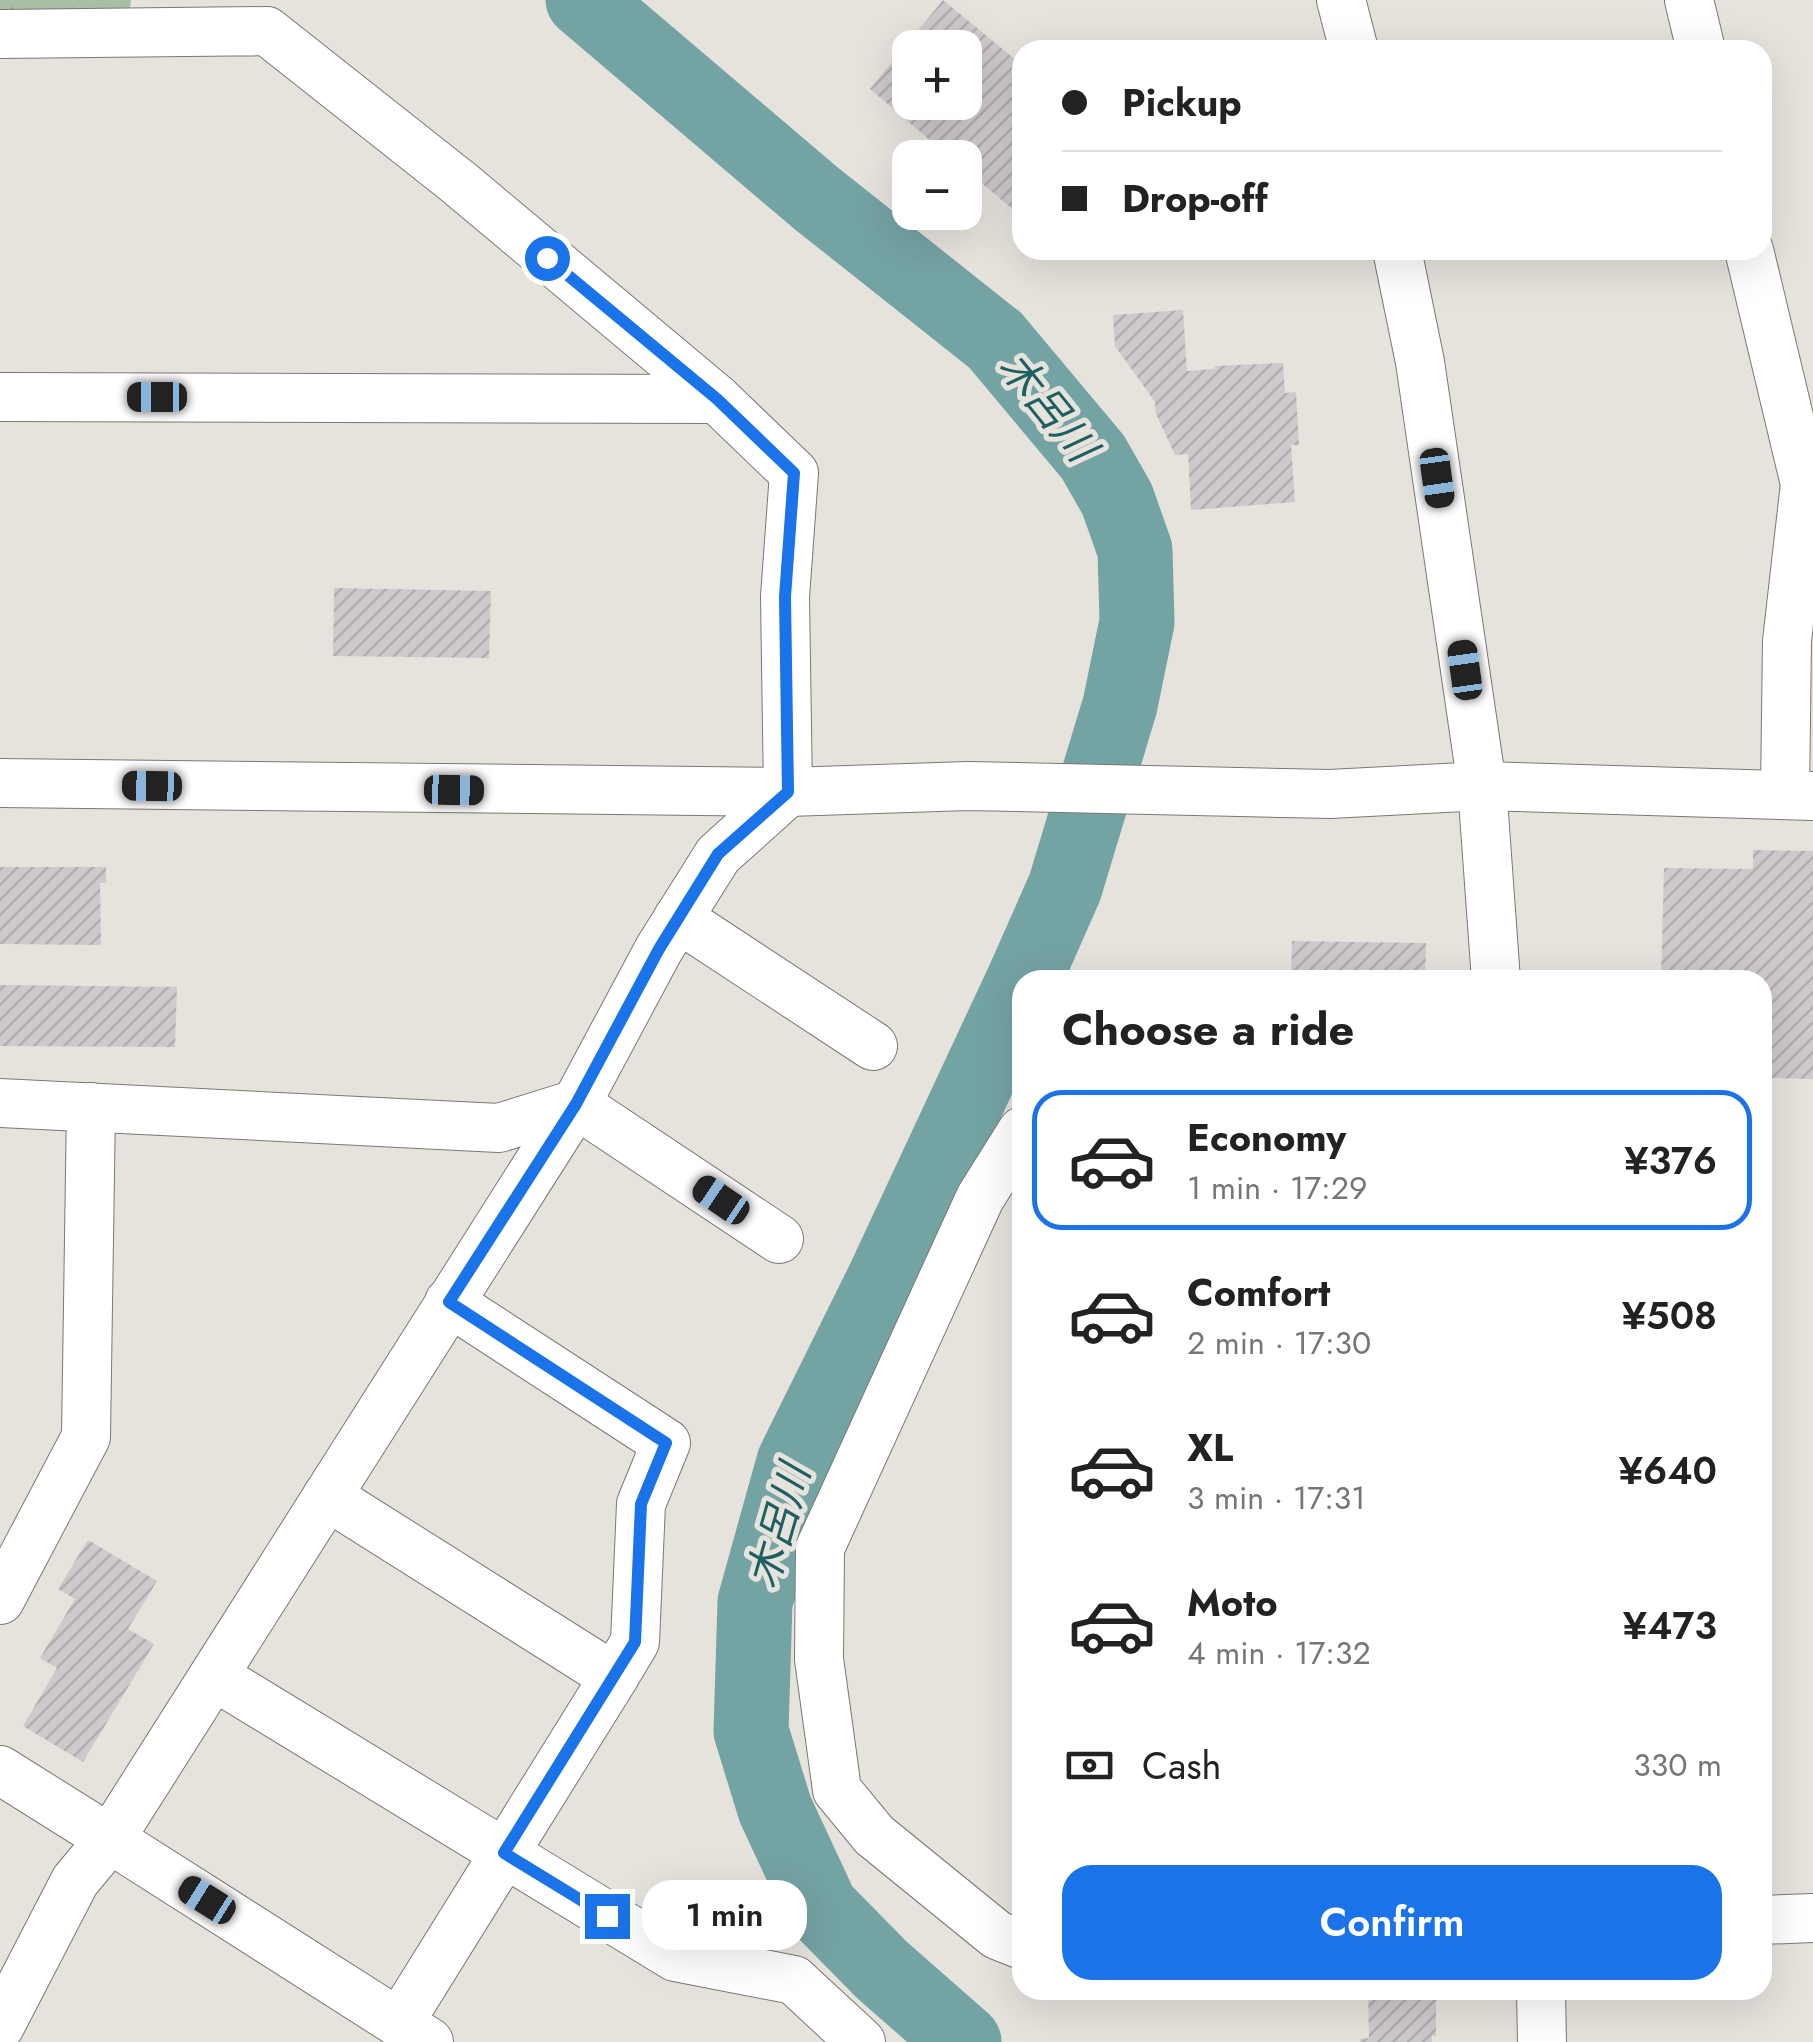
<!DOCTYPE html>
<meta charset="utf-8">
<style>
body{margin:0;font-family:Jost,"Noto Sans JP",sans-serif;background:#f2f2f2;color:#222;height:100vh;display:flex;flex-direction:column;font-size:38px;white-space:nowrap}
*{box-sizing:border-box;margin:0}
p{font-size:32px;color:#767676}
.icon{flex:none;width:55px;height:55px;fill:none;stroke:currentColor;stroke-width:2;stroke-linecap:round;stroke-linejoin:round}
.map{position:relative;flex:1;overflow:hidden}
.drawer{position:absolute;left:1012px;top:970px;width:760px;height:1030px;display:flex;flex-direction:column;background:#fff;border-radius:30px;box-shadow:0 10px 40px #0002}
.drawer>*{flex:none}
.guide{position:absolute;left:1012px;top:40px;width:760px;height:220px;border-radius:30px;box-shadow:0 10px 40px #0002;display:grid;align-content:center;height:220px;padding:0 50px;background:#fff}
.controls{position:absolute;left:892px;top:30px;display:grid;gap:20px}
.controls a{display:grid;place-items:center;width:90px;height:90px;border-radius:20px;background:#fff;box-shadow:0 10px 40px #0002;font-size:50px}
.end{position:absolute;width:45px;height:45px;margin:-22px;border:12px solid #1a73e8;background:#fff;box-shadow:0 0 0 5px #fff}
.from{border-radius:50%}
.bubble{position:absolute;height:70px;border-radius:30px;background:#fff;box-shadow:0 10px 40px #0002;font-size:32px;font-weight:600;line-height:70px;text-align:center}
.car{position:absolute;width:30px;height:60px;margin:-30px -15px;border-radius:12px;box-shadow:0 0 8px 2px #0007;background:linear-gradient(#222 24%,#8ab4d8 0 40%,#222 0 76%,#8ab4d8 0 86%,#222 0)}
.guide b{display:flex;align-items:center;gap:35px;height:95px;font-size:38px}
.guide b+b{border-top:2px solid #e0e0e0}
.guide i{width:25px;height:25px;background:#222}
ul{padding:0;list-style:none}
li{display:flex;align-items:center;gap:30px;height:140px;margin:0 20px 15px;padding:0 30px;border:5px solid transparent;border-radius:30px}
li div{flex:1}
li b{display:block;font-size:38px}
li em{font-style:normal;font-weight:600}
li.selected{border-color:#1a73e8}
li>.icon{width:90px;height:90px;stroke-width:1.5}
h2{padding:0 50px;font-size:45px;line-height:120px}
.pay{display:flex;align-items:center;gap:25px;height:110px;padding:0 50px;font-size:38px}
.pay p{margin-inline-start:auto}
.button{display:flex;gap:20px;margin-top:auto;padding:20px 50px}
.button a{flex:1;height:115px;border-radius:30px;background:#1a73e8;color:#fff;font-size:40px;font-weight:600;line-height:115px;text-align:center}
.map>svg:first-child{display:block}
.park{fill:url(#park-tufts)}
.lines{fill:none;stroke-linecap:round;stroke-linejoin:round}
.river{stroke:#74a3a4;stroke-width:75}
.building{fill:url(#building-hatch);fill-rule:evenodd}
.minor-casing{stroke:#7b7873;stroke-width:50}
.minor{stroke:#fff;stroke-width:48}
.route{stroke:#1a73e8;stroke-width:12}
.labels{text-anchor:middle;stroke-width:10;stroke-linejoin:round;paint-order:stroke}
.water-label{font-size:42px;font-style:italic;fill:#1e5f61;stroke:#e6e3dd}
</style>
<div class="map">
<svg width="1813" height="2042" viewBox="0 0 1813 2042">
<defs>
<pattern id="park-tufts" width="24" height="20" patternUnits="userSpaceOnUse" patternTransform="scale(2.5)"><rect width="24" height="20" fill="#a9bfa3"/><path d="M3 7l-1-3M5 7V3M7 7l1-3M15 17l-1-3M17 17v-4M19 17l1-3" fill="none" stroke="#8a9b85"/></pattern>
<pattern id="building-hatch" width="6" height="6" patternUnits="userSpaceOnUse" patternTransform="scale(2.5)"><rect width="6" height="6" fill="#cfc9cc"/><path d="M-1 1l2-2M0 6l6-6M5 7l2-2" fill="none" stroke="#b2adaf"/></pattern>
</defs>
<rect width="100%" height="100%" fill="#e6e3dd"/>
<polygon class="park" points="0,0 131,0 130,9 0,9"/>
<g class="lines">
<g class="river">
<polyline points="583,0 817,199 995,340 1093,457 1117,499 1135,550 1137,622 1120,705 1065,887 1024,980"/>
<polyline points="964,2042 882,1970 821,1908 775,1809 751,1731 755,1602 794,1462 883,1282 1022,984"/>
</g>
</g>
<g class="building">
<path d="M 943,0 L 1022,65 L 1022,217 L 965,169 L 965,158 L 951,158 L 870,89 ZM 910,48 L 965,48 L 965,102 L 910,102 Z"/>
<polygon points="1183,310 1187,371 1215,369 1215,366 1283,363 1285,393 1296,392 1299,445 1291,445 1295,502 1191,510 1188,454 1175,455 1156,414 1155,402 1115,346 1113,315"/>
<polygon points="334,588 491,591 489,658 333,656"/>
<polygon points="1753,850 1813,851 1813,1079 1762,1078 1762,980 1661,980 1664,868 1753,869"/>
<polygon points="0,867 106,867 106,883 100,883 101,945 0,944"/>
<polygon points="1292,941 1426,943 1425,980 1291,980"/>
<polygon points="0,985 177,987 175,1047 0,1046"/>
<polygon points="88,1540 157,1581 128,1629 154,1644 83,1762 23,1726 57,1668 40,1658 75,1599 58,1589"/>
<polygon points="1368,1990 1426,1990 1426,1998 1436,1998 1436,2036 1432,2036 1432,2042 1360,2042 1360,2039 1369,2038"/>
</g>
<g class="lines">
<g class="minor-casing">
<g id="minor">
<polyline points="1341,0 1354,50"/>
<polyline points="1689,0 1701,50"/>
<polyline points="0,34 267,31 458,182 717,399 794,473 785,597 788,792 718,855 659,949 576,1104 110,1839 429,2042"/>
<polyline points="1397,250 1420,362 1482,786 1496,980"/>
<polyline points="1749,250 1805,484 1813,485"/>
<polyline points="0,397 717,399"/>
<polyline points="0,783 788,792 968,786 1330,794 1482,786 1813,796"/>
<polyline points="1785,795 1787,641 1805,484"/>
<polyline points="678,918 873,1046"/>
<polyline points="0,1103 499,1128 576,1104"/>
<polyline points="576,1104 779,1239"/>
<polyline points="1022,1131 980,1198 820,1548 819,1659 837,1790 874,1835 997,1935 1022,1945"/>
<polyline points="449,1302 666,1443 641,1504 635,1642 614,1677"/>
<polyline points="327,1496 614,1677 399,2023"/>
<polyline points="0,1600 86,1437 91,1107"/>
<polyline points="214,1676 675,1957 794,1980 861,2042"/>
<polyline points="0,1770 110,1839 75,1881 0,2026"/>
<polyline points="1762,1920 1813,1918"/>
<polyline points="1541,1990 1542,2042"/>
</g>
</g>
<use href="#minor" class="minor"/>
</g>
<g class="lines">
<polyline class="route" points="547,258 717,399 794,473 785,597 788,792 718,854 659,949 576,1104 449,1302 666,1443 641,1504 635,1642 504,1853 607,1916"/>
</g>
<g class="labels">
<g class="water-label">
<text transform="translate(1048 406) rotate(51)" y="15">木呂川</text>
<text transform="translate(778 1526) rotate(-74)" y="15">木呂川</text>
</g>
</g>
</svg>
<div class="controls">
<a>+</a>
<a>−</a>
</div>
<i class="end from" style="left:547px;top:258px"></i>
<i class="end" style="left:607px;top:1916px"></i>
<div class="bubble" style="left:642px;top:1880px;width:165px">1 min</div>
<i class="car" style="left:157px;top:397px;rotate:270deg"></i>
<i class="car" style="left:1437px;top:478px;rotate:172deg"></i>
<i class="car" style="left:1465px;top:670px;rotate:352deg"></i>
<i class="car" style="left:152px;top:786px;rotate:271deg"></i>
<i class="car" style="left:454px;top:790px;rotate:91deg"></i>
<i class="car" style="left:721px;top:1200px;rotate:304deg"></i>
<i class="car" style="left:207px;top:1900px;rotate:302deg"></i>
<div class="guide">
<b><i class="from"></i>Pickup</b>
<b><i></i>Drop-off</b>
</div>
<section class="drawer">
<h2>Choose a ride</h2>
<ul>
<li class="selected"><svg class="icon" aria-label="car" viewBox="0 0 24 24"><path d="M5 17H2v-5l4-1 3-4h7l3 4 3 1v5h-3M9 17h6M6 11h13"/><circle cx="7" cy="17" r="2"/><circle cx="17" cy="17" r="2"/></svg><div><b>Economy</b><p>1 min · 17:29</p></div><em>¥376</em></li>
<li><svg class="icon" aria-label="car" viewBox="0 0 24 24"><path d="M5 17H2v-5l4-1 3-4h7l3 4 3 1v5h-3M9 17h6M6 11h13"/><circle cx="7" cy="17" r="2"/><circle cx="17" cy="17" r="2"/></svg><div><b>Comfort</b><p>2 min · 17:30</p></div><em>¥508</em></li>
<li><svg class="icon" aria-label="car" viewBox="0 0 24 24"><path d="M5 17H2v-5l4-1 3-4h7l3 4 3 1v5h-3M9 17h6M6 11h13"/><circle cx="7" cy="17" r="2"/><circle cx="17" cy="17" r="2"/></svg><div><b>XL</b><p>3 min · 17:31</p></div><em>¥640</em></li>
<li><svg class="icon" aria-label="car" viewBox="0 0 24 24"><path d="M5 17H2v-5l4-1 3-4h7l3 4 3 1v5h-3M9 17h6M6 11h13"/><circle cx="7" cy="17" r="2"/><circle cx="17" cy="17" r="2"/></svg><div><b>Moto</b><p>4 min · 17:32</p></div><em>¥473</em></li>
</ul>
<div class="pay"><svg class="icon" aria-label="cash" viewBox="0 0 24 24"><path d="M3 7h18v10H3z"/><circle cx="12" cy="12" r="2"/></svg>Cash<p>330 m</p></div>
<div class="button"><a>Confirm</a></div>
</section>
</div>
